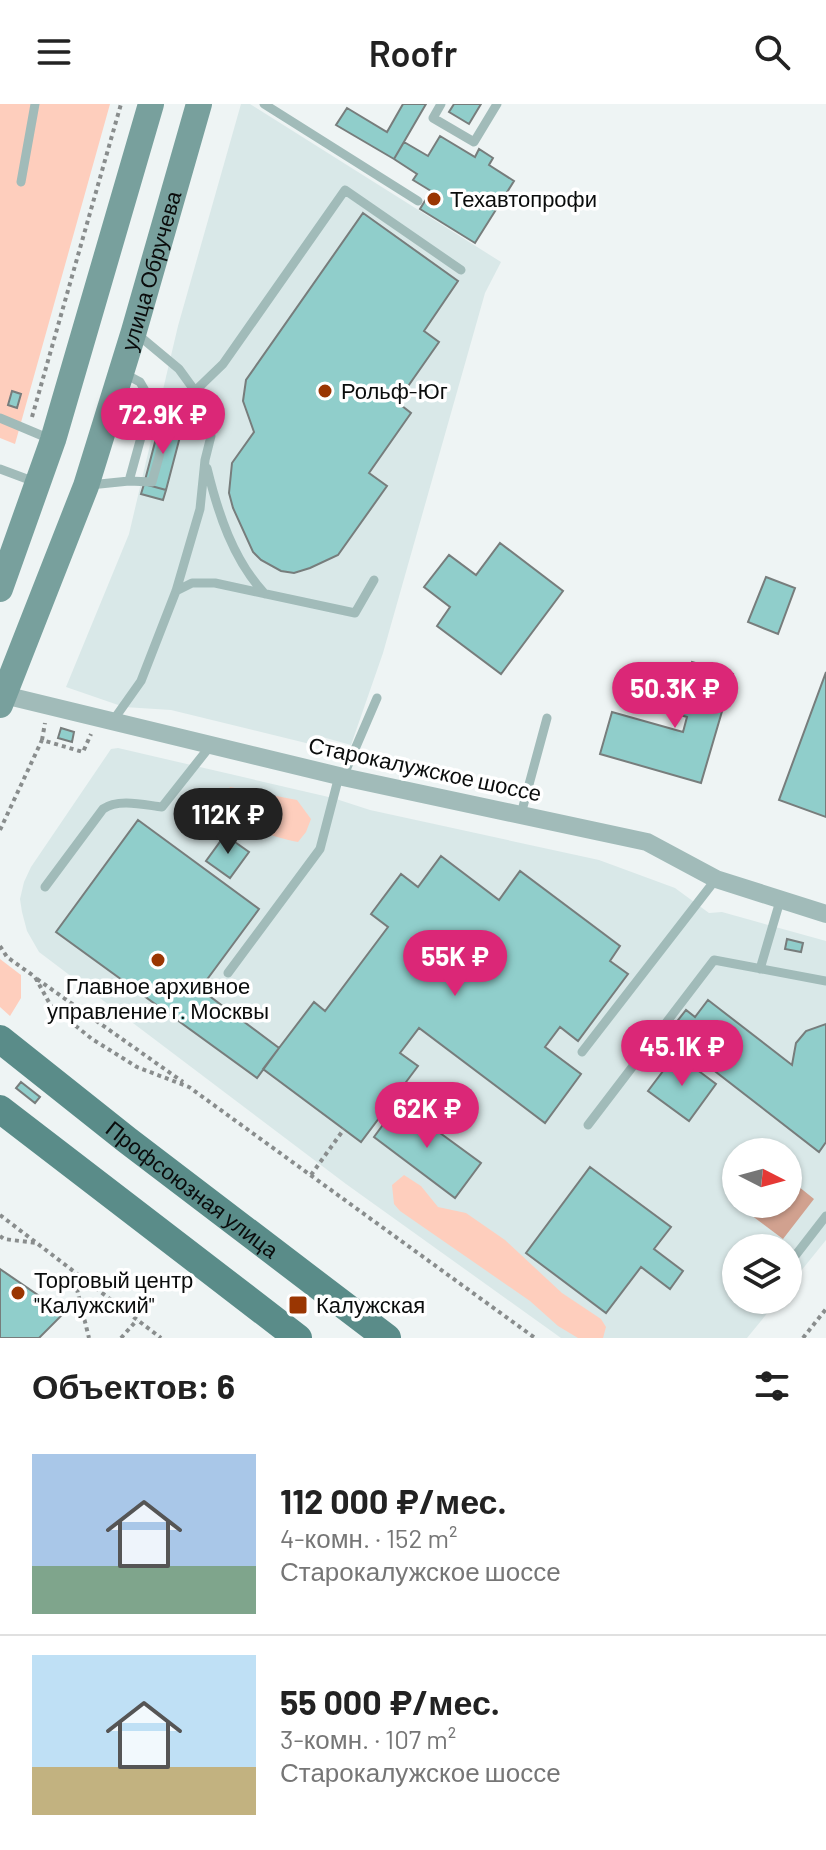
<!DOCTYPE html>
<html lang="ru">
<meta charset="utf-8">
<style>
body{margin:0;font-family:Barlow,sans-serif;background:#f6f6f6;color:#222;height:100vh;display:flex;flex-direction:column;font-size:30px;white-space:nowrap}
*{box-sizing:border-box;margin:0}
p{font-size:26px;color:#767676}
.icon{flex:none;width:44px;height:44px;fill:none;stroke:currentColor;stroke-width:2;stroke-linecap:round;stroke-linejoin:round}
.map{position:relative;height:1234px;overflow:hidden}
.drawer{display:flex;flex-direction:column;background:#fff;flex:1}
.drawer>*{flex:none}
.needle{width:52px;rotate:96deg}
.fabs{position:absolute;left:722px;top:1034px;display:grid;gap:16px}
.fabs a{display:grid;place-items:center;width:80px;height:80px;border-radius:50%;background:#fff;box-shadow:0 2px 6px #0004;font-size:40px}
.price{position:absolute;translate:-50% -68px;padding:0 18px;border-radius:28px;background:#db2777;color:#fff;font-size:26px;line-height:52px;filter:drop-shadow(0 2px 4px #0008)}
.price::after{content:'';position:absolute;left:50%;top:48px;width:24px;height:18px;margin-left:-12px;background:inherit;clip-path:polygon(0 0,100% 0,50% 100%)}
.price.active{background:#222;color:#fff}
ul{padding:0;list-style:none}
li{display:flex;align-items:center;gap:24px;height:200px;padding:0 32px}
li+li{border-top:2px solid #e0e0e0}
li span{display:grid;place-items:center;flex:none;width:224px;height:160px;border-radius:0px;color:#555}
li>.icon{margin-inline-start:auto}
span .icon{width:96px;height:96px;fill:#fffc;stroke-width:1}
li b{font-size:34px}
h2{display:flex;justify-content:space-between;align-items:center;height:96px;padding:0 32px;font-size:34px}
header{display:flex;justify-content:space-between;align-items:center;height:104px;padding:0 32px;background:#fff;font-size:36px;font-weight:600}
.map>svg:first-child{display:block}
.built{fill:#d9e8e8;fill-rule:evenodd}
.green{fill:#fecebd}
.water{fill:#d1a18f}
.building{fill:#90cecb;stroke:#777d7c;stroke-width:2}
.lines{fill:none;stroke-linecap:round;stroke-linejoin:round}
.path{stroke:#898d8d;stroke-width:4;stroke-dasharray:4 4;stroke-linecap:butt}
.lane{stroke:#a1bbb9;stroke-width:9}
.street{stroke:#a1bbb9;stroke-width:18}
.secondary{stroke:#78a09d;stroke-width:26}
.primary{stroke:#5a8c89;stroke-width:28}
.poi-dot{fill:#9a3602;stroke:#fff;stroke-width:3}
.labels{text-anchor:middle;stroke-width:7;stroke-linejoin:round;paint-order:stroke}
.poi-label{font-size:22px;fill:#0a0c0c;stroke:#fff;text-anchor:start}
.street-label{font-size:22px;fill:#0a0c0c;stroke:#fff}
</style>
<header><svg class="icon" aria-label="menu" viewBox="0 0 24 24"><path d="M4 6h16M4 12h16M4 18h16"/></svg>Roofr<svg class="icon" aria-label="search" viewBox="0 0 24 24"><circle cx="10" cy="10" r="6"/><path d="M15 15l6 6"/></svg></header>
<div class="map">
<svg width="826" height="1234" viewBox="0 0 826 1234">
<rect width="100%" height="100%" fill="#eef4f4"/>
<!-- built -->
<path class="built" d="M241,0H250L501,158L485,189L383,549L351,641L315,631L310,640L171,606L124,603L66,583L129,430L178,222Z
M118,644L333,694L370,706L599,756L675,784L709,809L722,808L826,837V1136L788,1183V1144H736V1196H778L747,1234H561L346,1080L39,848L27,827L22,808L20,795L24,778L31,763L111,645ZM736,1048H788V1100H736Z"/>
<!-- green -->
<path class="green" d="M0,0H110L15,340L0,334Z
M230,683L297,696L311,715L306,728L298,738C271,733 236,720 215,702Z
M0,855L21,871V894L10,912L0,903Z
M404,1071L421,1082L438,1103L466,1109L505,1136L562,1189L601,1215L606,1223L603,1234H578L558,1222L530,1197L400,1107L394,1100L392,1081Z"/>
<!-- water -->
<path class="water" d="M788,1074L814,1095L783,1135L747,1108L754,1100H788Z"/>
<!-- building -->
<path class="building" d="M403,0H426L394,55L336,21L347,4L387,28Z
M454,0H481L469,20L449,8Z
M440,32L475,53L479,45L493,54L489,61L514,77L475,139L420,105L431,87L413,76L417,70L394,55L404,38L428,52Z
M363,109L458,177L424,227L439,238L397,298L411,309L369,369L387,382L338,451L310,464L294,469L281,467L261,456L253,448L233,404L229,389L232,359L254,328L243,297L246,276Z
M12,287L21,290L17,304L8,301Z
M160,319L182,325L166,386L144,380Z
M144,380L166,386L163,396L141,390Z
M500,439L563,487L501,570L437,522L450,503L424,483L449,451L476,471Z
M766,473L795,484L778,530L748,518Z
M692,558L733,570L701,679L600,650L612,608L683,628L687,613L677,610Z
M826,568V713L779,696Z
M61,624L74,628L72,638L58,634Z
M138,716L259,805L200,885L279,944L257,974L56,828Z
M225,731L249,748L230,774L206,757Z
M441,752L499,796L520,767L620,842L610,857L628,870L578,937L560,923L545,943L581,970L545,1019L419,924L400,949L418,962L361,1038L263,965L314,898L325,907L388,823L371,810L401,770L418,783Z
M787,835L803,839L801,848L785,845Z
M708,896L792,961L796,939L806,927L826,920V1038L819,1048L667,930L686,906L695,913Z
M676,950L716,980L689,1017L648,987Z
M21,978L40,993L35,999L16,984Z
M399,999L481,1059L455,1094L374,1033Z
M590,1063L671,1123L654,1145L683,1167L670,1185L641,1163L606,1209L526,1149Z
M0,1165L64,1209L39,1234H0Z"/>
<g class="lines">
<!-- path -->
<path class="path" d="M32,313L121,0
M42,636L45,619
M0,726L42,636L83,648L91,630
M0,842L7,853L35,873L51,902L92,935L137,963L189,983L535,1234
M37,875L183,978
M311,1071L344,1025
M0,1111L161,1234
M0,1132L4,1135L36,1139
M73,1169L89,1234
M121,1234L137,1216
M803,1234L826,1205"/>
<!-- lane -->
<path class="lane" d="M264,0L418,97
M441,0L433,14L474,38L497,0
M21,78L35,0
M195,287L223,260L345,86L461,166
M0,314L50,335
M207,364C218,409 233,456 265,490
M0,365L35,378
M129,377L152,378L167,324L151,297
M90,381L129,377L151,297L140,278L125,270
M176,487L192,479H215L355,509L374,476
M112,618L141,577L176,487L200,405L205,356L211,332L209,315L195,287L179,265L137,230
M343,673L377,594
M521,710L547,614
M45,783L103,705C118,694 145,701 162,703L211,641
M760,865L780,797
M228,869L320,745L339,672
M582,948L716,775
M588,1021L714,856L826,877
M788,1161L826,1112"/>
<!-- street -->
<path class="street" d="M4,591L343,673L647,738L716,775L826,810"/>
<!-- secondary -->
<g class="secondary">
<path d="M0,485L53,336L151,0"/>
<path id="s1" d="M0,601L86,382L134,227L199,0"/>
</g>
<!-- primary -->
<g class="primary">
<path id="s2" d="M0,935L127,1036L387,1234"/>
<path d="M0,1005L298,1234"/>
</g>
</g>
<!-- markers -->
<g class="poi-dot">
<circle cx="434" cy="95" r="8"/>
<circle cx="325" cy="287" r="8"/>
<circle cx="158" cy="856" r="8"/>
<circle cx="18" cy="1189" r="8"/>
<rect x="288" y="1191" width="20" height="20" rx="4"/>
</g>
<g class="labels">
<!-- poi labels -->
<g class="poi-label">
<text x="450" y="103">Техавтопрофи</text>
<text x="341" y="295">Рольф-Юг</text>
<text x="158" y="890" text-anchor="middle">Главное архивное<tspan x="158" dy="25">управление г. Москвы</tspan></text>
<text x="34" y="1184">Торговый центр<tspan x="34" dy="25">"Калужский"</tspan></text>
<text x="316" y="1209">Калужская</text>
</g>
<!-- street labels -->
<g class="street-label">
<text dy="8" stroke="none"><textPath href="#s1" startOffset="460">улица Обручева</textPath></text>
<text transform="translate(425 665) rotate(12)" y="8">Старокалужское шоссе</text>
<text dy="8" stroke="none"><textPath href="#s2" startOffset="244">Профсоюзная улица</textPath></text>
</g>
</g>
</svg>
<div class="fabs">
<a><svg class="needle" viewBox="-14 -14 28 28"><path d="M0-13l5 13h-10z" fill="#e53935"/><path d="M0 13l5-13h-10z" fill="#767676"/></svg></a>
<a><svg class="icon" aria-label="layers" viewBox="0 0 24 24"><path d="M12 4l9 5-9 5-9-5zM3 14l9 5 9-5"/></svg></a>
</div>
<b class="price" style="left:163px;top:352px">72.9K ₽</b>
<b class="price" style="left:675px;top:626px">50.3K ₽</b>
<b class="price active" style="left:228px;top:752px">112K ₽</b>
<b class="price" style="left:455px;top:894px">55K ₽</b>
<b class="price" style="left:682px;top:984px">45.1K ₽</b>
<b class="price" style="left:427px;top:1046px">62K ₽</b>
</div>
<section class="drawer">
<h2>Объектов: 6<svg class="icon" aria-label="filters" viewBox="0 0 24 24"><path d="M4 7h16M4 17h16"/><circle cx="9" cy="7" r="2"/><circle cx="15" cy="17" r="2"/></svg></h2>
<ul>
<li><span style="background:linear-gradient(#a9c7e8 70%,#7fa58c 0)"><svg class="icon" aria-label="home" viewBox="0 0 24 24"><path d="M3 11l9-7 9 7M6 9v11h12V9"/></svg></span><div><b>112 000 ₽/мес.</b><p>4-комн. · 152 m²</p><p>Старокалужское шоссе</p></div></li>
<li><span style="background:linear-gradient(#bfe0f5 70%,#c2b280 0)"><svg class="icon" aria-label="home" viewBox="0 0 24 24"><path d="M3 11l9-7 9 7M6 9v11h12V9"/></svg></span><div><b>55 000 ₽/мес.</b><p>3-комн. · 107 m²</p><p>Старокалужское шоссе</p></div></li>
</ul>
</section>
